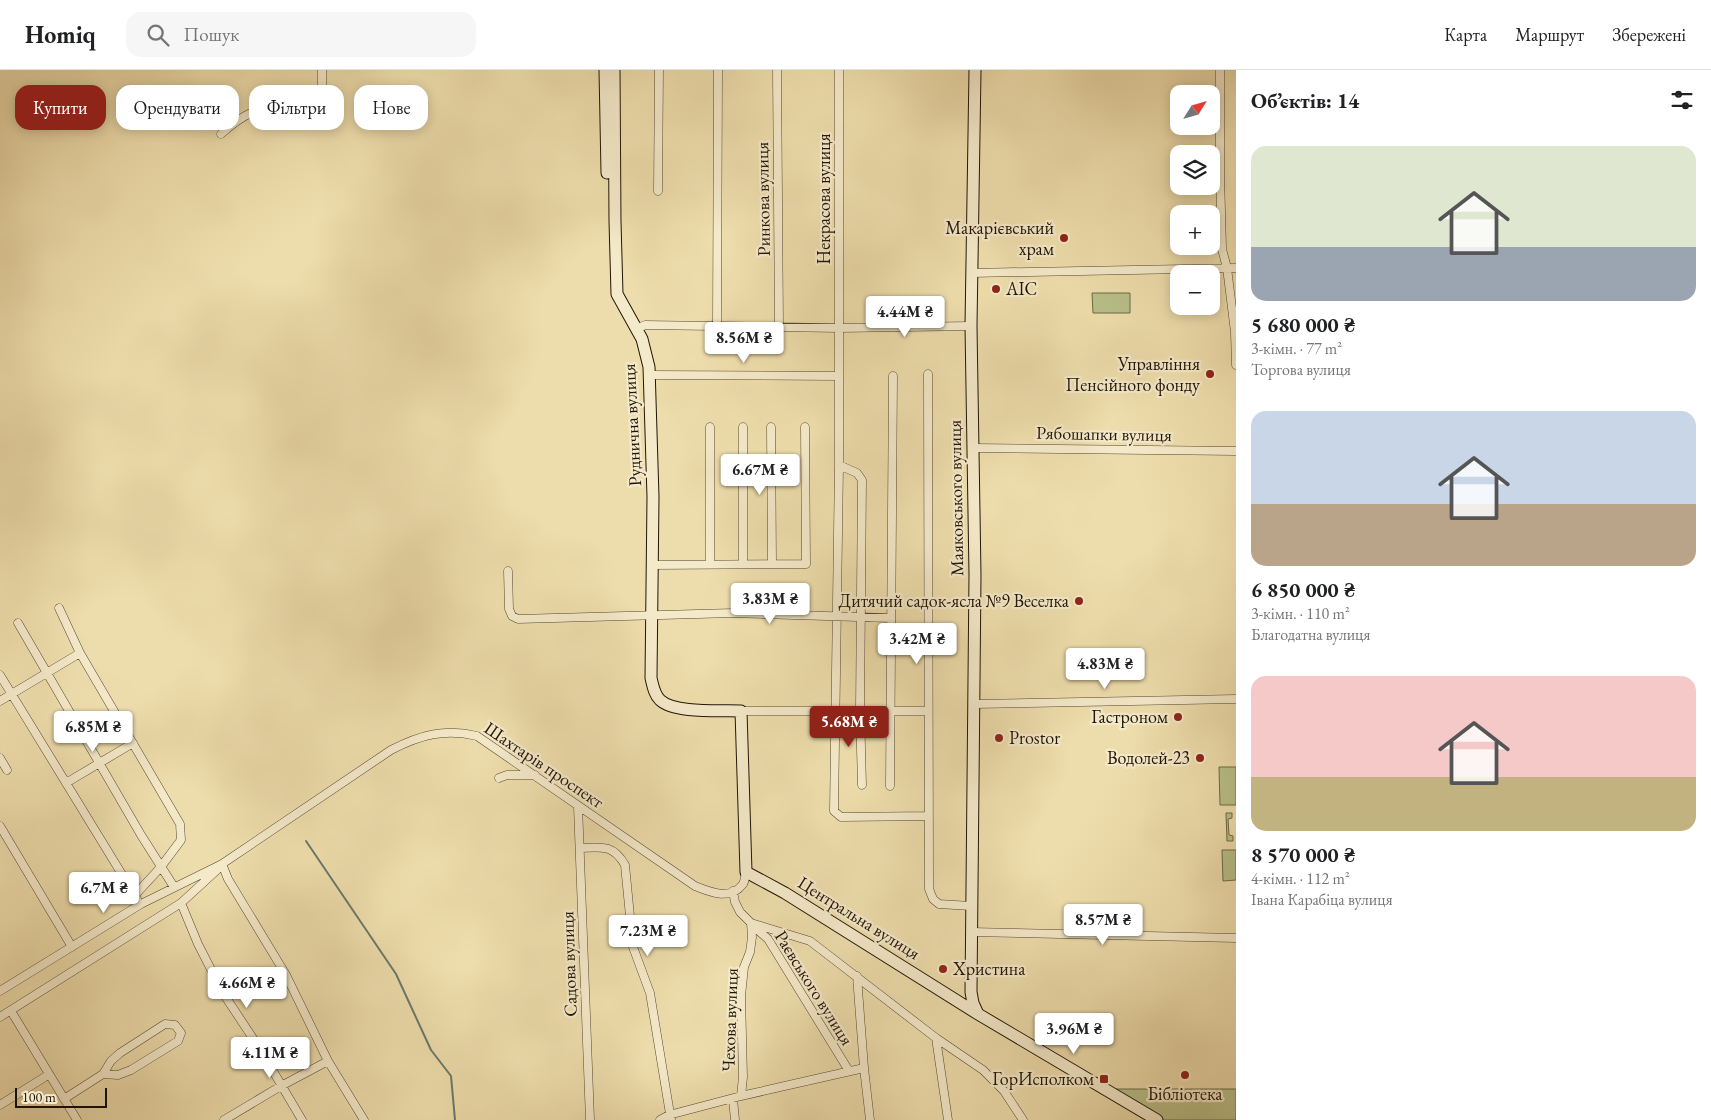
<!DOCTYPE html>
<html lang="uk">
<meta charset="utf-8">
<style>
body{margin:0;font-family:"EB Garamond",serif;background:#f6f6f6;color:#202124;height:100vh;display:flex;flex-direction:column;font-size:19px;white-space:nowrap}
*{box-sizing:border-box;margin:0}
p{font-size:16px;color:#757577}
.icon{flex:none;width:28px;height:28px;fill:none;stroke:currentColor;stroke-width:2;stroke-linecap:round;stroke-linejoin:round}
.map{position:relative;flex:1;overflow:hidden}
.panel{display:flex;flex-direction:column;background:#fff;width:475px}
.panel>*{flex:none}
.hud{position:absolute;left:15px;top:15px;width:475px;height:45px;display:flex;gap:10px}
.needle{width:32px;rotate:53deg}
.buttons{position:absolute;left:1170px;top:15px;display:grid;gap:10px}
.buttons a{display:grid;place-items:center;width:50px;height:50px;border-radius:10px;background:#fff;box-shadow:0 2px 12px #0003;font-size:25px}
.scale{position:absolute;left:15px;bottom:12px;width:92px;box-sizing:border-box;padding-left:5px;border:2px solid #201506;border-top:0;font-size:14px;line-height:18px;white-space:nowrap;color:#201506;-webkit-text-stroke:4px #f4e9c9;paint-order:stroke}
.price{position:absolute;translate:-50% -42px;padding:0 11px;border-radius:5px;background:#fff;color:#222;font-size:16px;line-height:32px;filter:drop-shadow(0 1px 2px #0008)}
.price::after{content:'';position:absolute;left:50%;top:30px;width:15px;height:11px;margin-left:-8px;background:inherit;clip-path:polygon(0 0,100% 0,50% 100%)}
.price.active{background:#8f2418;color:#fff}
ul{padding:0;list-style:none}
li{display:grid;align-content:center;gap:10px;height:265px;padding:0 15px}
li span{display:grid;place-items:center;height:155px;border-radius:15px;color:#555}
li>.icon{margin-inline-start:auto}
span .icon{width:90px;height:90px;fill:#fffc;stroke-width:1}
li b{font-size:21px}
h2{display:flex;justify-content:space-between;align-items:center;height:60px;padding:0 15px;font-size:21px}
.pill{padding:0 18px;border-radius:15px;background:#fff;box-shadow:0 2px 12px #0003;font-size:18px;line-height:45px}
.pill.active{background:#8f2418;color:#fff}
header{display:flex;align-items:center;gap:30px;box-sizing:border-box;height:70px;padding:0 25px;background:#fff;border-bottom:1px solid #e0e0e0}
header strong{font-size:24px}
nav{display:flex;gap:28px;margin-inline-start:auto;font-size:18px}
.search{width:350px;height:45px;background:#f6f6f6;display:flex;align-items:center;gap:12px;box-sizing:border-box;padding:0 18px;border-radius:15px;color:#757577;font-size:19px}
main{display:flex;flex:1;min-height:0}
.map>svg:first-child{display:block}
.green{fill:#b9c089;stroke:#6c6a48}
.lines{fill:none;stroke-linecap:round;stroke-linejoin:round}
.stream{stroke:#6a796d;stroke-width:2}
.minor-casing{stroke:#544730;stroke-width:9}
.secondary-casing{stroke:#201506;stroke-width:13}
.minor{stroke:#f4e9c9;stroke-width:8}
.secondary{stroke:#f4e9c9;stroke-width:11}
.poi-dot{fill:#8f2418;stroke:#f4e9c9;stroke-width:2}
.labels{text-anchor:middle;stroke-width:4.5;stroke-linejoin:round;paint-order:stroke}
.street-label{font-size:18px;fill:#201506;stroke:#f4e9c9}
.poi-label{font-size:18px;fill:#201506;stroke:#f4e9c9;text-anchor:end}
</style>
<header>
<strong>Homiq</strong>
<div class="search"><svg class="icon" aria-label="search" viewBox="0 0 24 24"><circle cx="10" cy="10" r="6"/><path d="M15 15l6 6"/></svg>Пошук</div>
<nav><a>Карта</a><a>Маршрут</a><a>Збережені</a></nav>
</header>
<main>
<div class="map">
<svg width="1236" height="1050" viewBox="0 0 1236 1050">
<rect width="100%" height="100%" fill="#eeddac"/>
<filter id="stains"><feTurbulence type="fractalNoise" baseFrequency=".004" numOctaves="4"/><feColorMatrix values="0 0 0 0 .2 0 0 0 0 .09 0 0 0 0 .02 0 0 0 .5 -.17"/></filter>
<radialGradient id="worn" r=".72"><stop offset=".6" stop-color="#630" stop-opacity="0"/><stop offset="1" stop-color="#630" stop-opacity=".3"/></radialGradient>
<!-- green -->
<path class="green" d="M1092,223H1130V243H1093Z
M1219,697H1236V735H1220Z
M1226,743H1232V748L1228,749L1229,765L1233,766V771H1227Z
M1222,780H1236V810L1223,811Z
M1113,1019H1236V1050H1157Z"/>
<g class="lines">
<!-- stream -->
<path class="stream" d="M306,771L396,904L431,980L451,1006L455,1050"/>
<defs>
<path id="minor" d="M777,0L779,257
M839,0V395L834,741L841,747L929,746
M1220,0V105L1222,179L1227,198L1235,262L1236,295
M221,64C242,45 258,36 287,36C298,37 307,40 317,35L322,17V0
M658,121L659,0
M971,203L1236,198
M717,256L718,0
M636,259L645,255L839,258L971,256
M928,304L929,819L933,829L939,834L971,836
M649,305L839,306
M710,357V494
M771,357L772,494
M973,378L1236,381
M839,395L857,403L862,410L860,641L862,715
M743,494V357
M651,495L806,494L805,357
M508,501L509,539L512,546L518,549L733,543L890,548
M59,538L80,583L180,754L181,770L160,798L135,825
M18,553L141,765L174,817
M0,605L137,829
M0,631L80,583
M974,634L1236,629
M741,641H928
M0,688L7,700
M499,708L507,705H535
M66,713L133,673
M890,716L893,306
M578,736L590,1050
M0,756L72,877
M580,778C601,777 613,774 625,795L633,877L650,923L671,1050
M222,794L228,809L286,905L328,991L364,1050
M733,821L735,832L740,842L751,853L752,867L750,882L744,897L741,926L743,1007L741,1026
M181,833L198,874L223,923L260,979L302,1050
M751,853L810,871L936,968L983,1000L1004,1021L1023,1050
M752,855L768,869L849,1001
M971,862L1236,868
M857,906L864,998L870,1050
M0,921L141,834L222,794L391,680C420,665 445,658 477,666L695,816C710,822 731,831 743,814C745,811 745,806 746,802
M11,941L77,1050
M0,947L181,833L217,800
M936,968L948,1050
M64,1029L103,1004L118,1005L131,1000L178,971L181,963L175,955L165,954L120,983L111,991L103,1004
M733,1029L735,1050
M0,1035L48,1005
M224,1050L281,1016L328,991
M660,1050L669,1045L741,1026L864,998"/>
<path id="secondary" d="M605,0L607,103
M614,0L615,151L617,224L642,269L649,297L653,427L651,608C653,616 654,624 660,630C675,644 721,640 741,641L746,802L785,823L978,944L1157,1050
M975,0L971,256L975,505L971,922L973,933L978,944"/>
</defs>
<!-- minor casing -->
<use href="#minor" class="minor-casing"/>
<!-- secondary casing -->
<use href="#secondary" class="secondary-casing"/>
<!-- minor -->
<use href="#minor" class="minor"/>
<!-- secondary -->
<use href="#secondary" class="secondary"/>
</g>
<!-- markers -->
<g class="poi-dot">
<circle cx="1064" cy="168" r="5"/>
<circle cx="996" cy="219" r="5"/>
<circle cx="1210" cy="304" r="5"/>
<circle cx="1079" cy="531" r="5"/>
<circle cx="1178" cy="647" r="5"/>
<circle cx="999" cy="668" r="5"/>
<circle cx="1200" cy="688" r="5"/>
<circle cx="943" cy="899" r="5"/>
<circle cx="1185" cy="1005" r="5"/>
<rect x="1099" y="1004" width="10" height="10" rx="2.5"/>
</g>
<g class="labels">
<!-- street labels -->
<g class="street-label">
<text transform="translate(763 129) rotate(-91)" y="6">Ринкова вулиця</text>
<text transform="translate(824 129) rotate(-90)" y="6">Некрасова вулиця</text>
<text transform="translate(632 355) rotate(-93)" y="6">Руднична вулиця</text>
<text transform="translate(1104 364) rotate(1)" y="6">Рябошапки вулиця</text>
<text transform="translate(956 428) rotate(-91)" y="6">Маяковського вулиця</text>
<text transform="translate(544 695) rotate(34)" y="6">Шахтарів проспект</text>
<text transform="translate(859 848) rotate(32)" y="6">Центральна вулиця</text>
<text transform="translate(569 894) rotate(-92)" y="6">Садова вулиця</text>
<text transform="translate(814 918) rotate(58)" y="6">Раєвського вулиця</text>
<text transform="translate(730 950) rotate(-88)" y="6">Чехова вулиця</text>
</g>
<!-- poi labels -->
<g class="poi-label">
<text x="1054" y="164">Макарієвський<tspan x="1054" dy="21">храм</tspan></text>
<text x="1006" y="225" text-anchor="start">АІС</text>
<text x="1200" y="300">Управління<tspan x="1200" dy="21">Пенсійного фонду</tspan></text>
<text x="1069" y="537">Дитячий садок-ясла №9 Веселка</text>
<text x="1168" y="653">Гастроном</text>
<text x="1009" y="674" text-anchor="start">Prostor</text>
<text x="1190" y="694">Водолей-23</text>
<text x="953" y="905" text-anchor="start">Христина</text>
<text x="1094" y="1015">ГорИсполком</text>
<text x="1185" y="1030" text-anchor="middle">Бібліотека</text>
</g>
</g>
<rect width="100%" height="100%" filter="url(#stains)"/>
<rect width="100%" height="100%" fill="url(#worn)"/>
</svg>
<div class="buttons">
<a><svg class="needle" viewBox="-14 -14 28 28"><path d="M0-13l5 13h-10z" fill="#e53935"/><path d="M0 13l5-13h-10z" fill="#757577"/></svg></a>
<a><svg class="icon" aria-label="layers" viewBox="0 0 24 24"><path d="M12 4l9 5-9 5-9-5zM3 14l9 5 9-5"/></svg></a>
<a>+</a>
<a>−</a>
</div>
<div class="scale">100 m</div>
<b class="price" style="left:905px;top:268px">4.44M ₴</b>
<b class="price" style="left:744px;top:294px">8.56M ₴</b>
<b class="price" style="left:760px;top:426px">6.67M ₴</b>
<b class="price" style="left:770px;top:555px">3.83M ₴</b>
<b class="price" style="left:917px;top:595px">3.42M ₴</b>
<b class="price" style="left:1105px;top:620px">4.83M ₴</b>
<b class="price active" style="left:849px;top:678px">5.68M ₴</b>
<b class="price" style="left:93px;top:683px">6.85M ₴</b>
<b class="price" style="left:104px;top:844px">6.7M ₴</b>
<b class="price" style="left:1103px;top:876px">8.57M ₴</b>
<b class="price" style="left:648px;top:887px">7.23M ₴</b>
<b class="price" style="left:247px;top:939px">4.66M ₴</b>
<b class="price" style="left:1074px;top:985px">3.96M ₴</b>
<b class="price" style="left:270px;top:1009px">4.11M ₴</b>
<div class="hud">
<a class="pill active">Купити</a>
<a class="pill">Орендувати</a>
<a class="pill">Фільтри</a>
<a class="pill">Нове</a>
</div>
</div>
<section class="panel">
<h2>Об’єктів: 14<svg class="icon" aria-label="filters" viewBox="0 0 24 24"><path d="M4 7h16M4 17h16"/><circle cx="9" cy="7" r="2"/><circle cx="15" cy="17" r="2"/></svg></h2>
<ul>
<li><span style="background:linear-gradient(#dfe7d0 65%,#9aa5b1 0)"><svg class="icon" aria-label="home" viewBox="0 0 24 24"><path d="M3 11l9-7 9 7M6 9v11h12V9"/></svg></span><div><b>5 680 000 ₴</b><p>3-кімн. · 77 m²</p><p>Торгова вулиця</p></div></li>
<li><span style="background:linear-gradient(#c9d6e8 60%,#b9a48a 0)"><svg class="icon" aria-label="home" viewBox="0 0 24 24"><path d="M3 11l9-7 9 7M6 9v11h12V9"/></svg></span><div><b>6 850 000 ₴</b><p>3-кімн. · 110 m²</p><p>Благодатна вулиця</p></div></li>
<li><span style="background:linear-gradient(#f6c9c9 65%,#c2b280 0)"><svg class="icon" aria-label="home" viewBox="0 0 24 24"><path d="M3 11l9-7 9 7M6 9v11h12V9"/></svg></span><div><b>8 570 000 ₴</b><p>4-кімн. · 112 m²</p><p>Івана Карабіца вулиця</p></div></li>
</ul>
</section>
</main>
